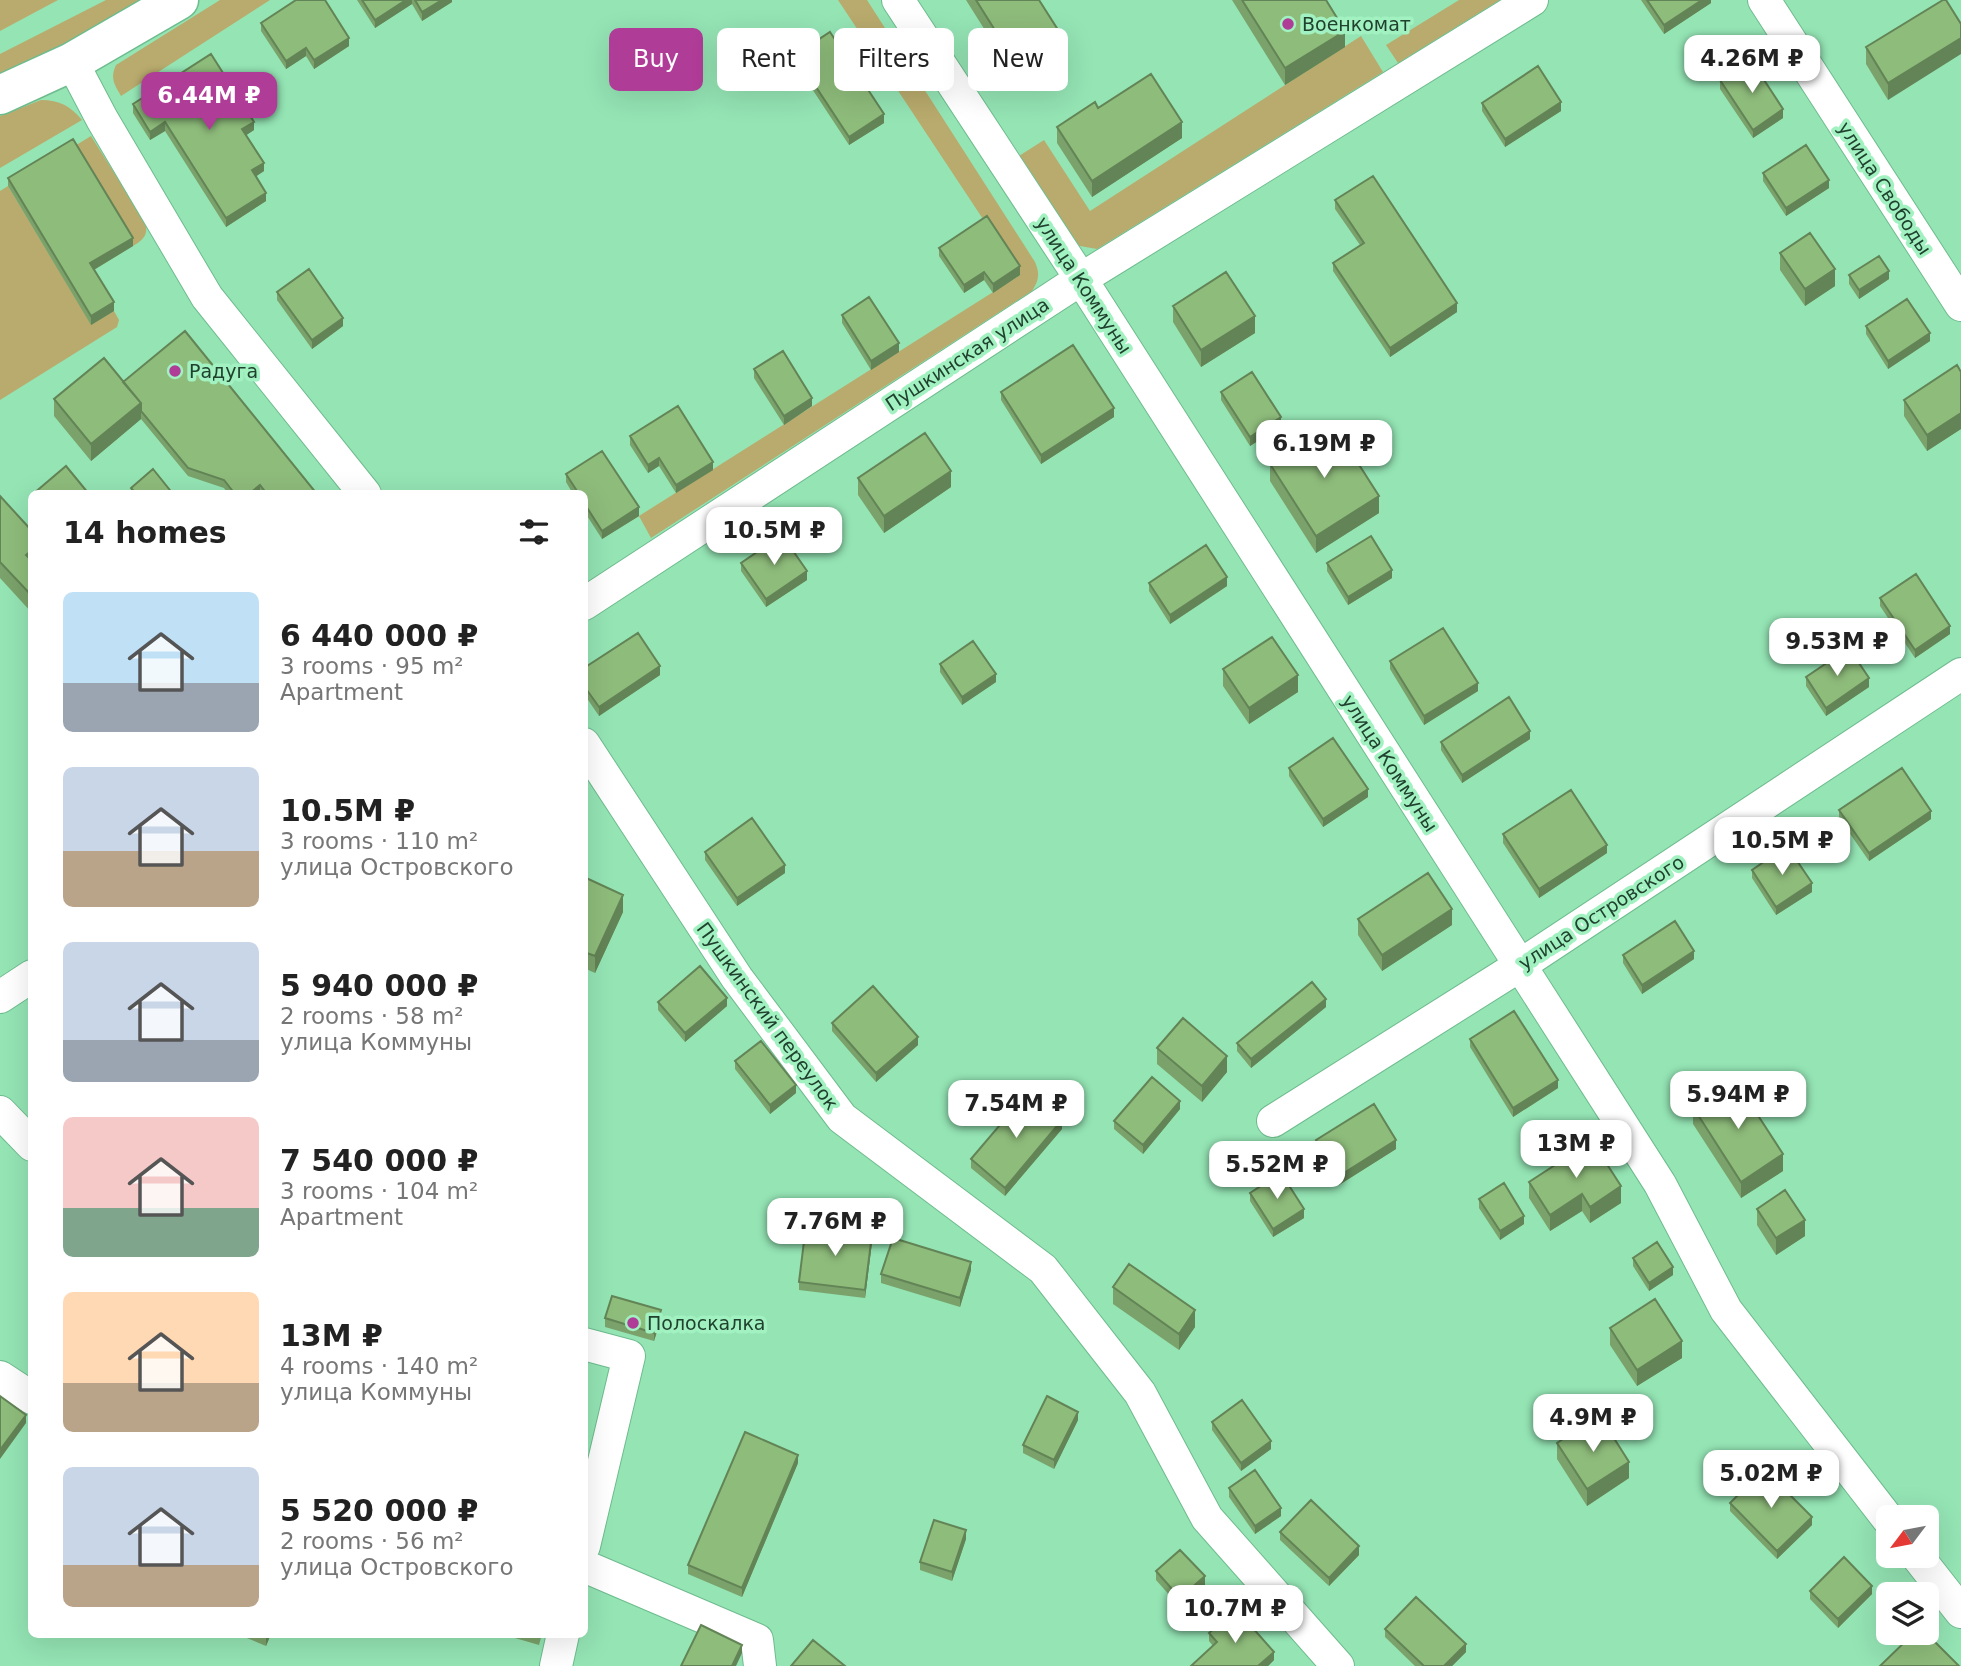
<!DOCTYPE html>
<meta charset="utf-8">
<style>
body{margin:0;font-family:"DejaVu Sans",sans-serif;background:#f6f6f6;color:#222;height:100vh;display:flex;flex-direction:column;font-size:26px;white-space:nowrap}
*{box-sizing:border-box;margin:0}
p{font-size:23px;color:#767676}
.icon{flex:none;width:38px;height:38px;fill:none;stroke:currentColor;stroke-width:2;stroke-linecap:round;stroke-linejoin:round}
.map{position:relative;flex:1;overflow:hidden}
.details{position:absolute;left:28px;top:490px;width:560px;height:1148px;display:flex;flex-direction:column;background:#fff;border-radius:10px;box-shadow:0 7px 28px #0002}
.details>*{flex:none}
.guide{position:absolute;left:609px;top:28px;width:665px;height:63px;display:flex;gap:14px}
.needle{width:46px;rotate:238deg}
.fabs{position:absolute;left:1876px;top:1505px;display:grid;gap:14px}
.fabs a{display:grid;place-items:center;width:63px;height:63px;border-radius:10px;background:#fff;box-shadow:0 7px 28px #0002;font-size:35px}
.price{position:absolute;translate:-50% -60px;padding:0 16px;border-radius:14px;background:#fff;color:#222;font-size:23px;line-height:46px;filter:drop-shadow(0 2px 4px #0008)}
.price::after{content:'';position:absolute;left:50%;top:42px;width:21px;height:16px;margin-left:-10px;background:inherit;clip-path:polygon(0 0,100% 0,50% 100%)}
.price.on{background:#af3c97;color:#fff}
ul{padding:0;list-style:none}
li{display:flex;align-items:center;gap:21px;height:175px;padding:0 35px}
li span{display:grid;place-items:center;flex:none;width:196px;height:140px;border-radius:10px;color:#555}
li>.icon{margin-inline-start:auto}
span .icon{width:84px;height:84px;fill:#fffc;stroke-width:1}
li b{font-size:30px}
h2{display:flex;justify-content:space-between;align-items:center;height:84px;padding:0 35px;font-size:30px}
.chip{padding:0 24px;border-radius:10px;background:#fff;box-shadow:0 7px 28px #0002;font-size:24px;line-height:63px}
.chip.on{background:#af3c97;color:#fff}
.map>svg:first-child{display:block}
.green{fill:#b9ab6d}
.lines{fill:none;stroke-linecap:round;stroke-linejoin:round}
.minor-casing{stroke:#6ebc8e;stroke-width:34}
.tertiary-casing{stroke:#6ebc8e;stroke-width:41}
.minor{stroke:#fff;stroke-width:32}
.tertiary{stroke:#fff;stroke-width:38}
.wall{fill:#7aa26a}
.shaded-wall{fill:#638456}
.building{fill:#8ebc7b;stroke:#638456;stroke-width:2}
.poi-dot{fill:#af3c97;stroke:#a1f1c1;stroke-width:2.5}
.labels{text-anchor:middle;stroke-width:7;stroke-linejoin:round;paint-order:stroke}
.poi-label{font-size:19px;fill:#20412e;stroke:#a1f1c1;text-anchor:start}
.street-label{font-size:19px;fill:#20412e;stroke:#a1f1c1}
</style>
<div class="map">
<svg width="1961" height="1666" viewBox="0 0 1961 1666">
<rect width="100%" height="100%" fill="#94e4b4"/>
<!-- green -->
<path class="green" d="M0,0H58L0,31Z
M106,0H142L61,46L0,75V54Z
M220,0H270L121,96C114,84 110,78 116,65Z
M838,0H867L1035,262C1040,274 1039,280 1032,291L651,538L639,516L1020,275Z
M1459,0H1500L1398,63L1386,45Z
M1361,36L1383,72L1097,249L1080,246L1072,240L1019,156L1044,140L1090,211Z
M41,100C60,100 70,106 82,120L0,168V116Z
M91,136L145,222C149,235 143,240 133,246L73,147Z
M8,186L91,324L114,311L119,320L117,327L0,400V191Z"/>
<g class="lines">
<defs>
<path id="minor" d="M898,0L1081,279L1660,1184L1726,1310L1888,1519
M1764,0L1961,305
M72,62L102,119L207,297L365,494
M584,604L1081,279L1532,0
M584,744L737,978L842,1118L1043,1269L1140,1393L1207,1518L1338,1666
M0,997L32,976
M0,1112L32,1145
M1273,1121L1519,966L1961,674
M584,1344L629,1356L584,1546
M0,1377L32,1398
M1917,1556L1961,1612
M584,1566L757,1640L760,1666
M556,1666L563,1634"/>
<path id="tertiary" d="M0,95L72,62L179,0"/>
</defs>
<!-- minor casing -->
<use href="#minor" class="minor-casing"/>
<!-- tertiary casing -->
<use href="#tertiary" class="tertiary-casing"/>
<!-- minor -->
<use href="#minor" class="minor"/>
<!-- tertiary -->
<use href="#tertiary" class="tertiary"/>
</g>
<!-- wall -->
<path class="wall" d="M357,0H452V2L422,21L412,4L375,28Z
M966,0H1039L1060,50L1015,78Z
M1232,0H1326L1345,47L1285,85Z
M1641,0H1711V3L1664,34Z
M1943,0L1888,100L1866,64V47Z
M261,23L349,46L314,69L306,56L286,69L261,31Z
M795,55L884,123L849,145L795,63Z
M1720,80L1783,118L1753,138L1720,89Z
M1482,103L1561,111L1505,147L1482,111Z
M133,104L254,130L246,135L264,171L256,176L266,201L226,227L165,131L150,140L133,113Z
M1098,108L1182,138L1092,197L1057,143V127Z
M1763,173L1829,188L1786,216L1763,181Z
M8,178L133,246L94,270L114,311L91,325L8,186Z
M1335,200L1457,312L1390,357L1333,271V263L1360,245L1335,209Z
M939,248L1020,275L993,293L984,280L964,293L939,256Z
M1780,253L1835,286L1805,306L1780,270Z
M1849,275L1889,279L1859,299L1849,284Z
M277,292L343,326L312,349L277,300Z
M1173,306L1255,333L1201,367L1173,322Z
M842,315L899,352L871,370L842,323Z
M1866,326L1930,341L1888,369L1866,334Z
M754,369L812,406L784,425L754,378Z
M1961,372V429L1927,451L1904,416V400Z
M123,382L317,494H228L224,488L188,476L141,419L91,461L54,416V399Z
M1001,392L1114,417L1041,464L1001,400Z
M1221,392L1281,426L1250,446L1221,400Z
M630,436L713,470L676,493L659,466L648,473L630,445Z
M1270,464L1379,513L1316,553L1270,481Z
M566,474L639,516L602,539L584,511V494H573L566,482Z
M858,478L951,487L884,533L858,495Z
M0,496L32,531V613L0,578Z
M741,563L807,580L766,607L741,571Z
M1327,563L1392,578L1348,605L1327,571Z
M1149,583L1227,586L1170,624L1149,591Z
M1880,598L1950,634L1915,658L1880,606Z
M1390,661L1478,691L1424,725L1390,669Z
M940,664L996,682L962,705L940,672Z
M584,668L660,675L599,716L584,694Z
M1223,669L1298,692L1249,724L1223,686Z
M1806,677L1869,687L1826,716L1806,686Z
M1530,739L1462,783L1441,750V742Z
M1289,768L1368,797L1323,827L1289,776Z
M1839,810L1931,819L1869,861L1839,818Z
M1503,834L1607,853L1539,898L1503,843Z
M705,852L785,873L737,906L705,860Z
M1752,870L1812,892L1776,915L1752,878Z
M584,877L623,912L595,973L584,968Z
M1358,919L1452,925L1382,971L1358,935Z
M1623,955L1694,959L1642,994L1623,963Z
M658,1002L727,1006L685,1042L658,1010Z
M1326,1007L1251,1068L1237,1051V1043Z
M832,1023L918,1045L876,1082L832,1031Z
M1470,1039L1558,1088L1513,1117L1470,1047Z
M1157,1048L1227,1072L1202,1102L1157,1064Z
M735,1061L796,1093L770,1114L735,1069Z
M1693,1107L1783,1171L1741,1198L1693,1124Z
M1180,1109L1143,1154L1114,1129V1121Z
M1062,1129L1005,1196L971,1168V1159Z
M1316,1140L1396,1149L1339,1185L1316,1148Z
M1529,1182L1621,1203L1590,1223L1582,1211L1550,1231L1529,1198Z
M1250,1193L1304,1218L1273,1237L1250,1201Z
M1479,1199L1524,1224L1500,1240L1479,1208Z
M1757,1209L1805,1236L1776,1255L1757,1225Z
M872,1242L865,1298L799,1290V1282Z
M1633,1258L1673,1275L1649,1291L1633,1266Z
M971,1270L960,1307L881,1283V1274Z
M1113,1287L1195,1327L1179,1350L1113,1304Z
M605,1318L661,1319L654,1341L605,1327Z
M1610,1328L1682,1358L1637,1386L1610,1345Z
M1078,1420L1054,1469L1023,1453V1445Z
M1212,1422L1271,1449L1241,1471L1212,1430Z
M1590,1434L1629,1478L1587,1506L1557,1459V1443Z
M798,1463L742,1597L688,1574V1565Z
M1229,1488L1281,1516L1255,1534L1229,1497Z
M1730,1503L1812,1525L1777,1559L1730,1511Z
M1280,1532L1359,1555L1329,1586L1280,1540Z
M966,1539L952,1581L920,1570V1562Z
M1156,1571L1205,1585L1180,1607L1156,1580Z
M1810,1591L1872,1594L1838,1628L1810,1599Z
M1385,1629L1466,1652L1452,1666H1415L1385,1637Z
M1209,1633L1274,1660L1268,1666H1191L1213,1646L1209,1641Z
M237,1634H271L266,1646Z
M501,1634H542L539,1645Z"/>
<!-- shaded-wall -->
<path class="shaded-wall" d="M406,0H412V4L375,28V20Z
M442,0H452V2L422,21V12Z
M1702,0H1711V3L1664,34V25Z
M1345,31V47L1285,85V68Z
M1060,33V50L1015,78V62Z
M349,38V46L314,69V60Z
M1961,38V54L1888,100V83Z
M306,48V56L286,69V61Z
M1561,102V111L1505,147V139Z
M1783,109V118L1753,138V130Z
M884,114V123L849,145V137Z
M165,122V131L150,140V132Z
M254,122V130L242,138V129Z
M1182,122V138L1092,197V181Z
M264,163V171L252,179V170Z
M1829,180V188L1786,216V208Z
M266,193V201L226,227V218Z
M133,238V246L90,272V263Z
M1020,266V275L993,293V284Z
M1835,269V286L1805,306V289Z
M1889,271V279L1859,299V290Z
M984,272V280L964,293V285Z
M114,302V311L91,325V316Z
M1457,303V312L1390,357V348Z
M1255,316V333L1201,367V350Z
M343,318V326L312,349V340Z
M1930,333V341L1888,369V361Z
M899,343V352L871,370V361Z
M812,398V406L784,425V416Z
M141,403V419L91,461V444Z
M1114,408V417L1041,464V455Z
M1961,413V429L1927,451V435Z
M1281,417V426L1250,446V437Z
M659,458V466L648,473V465Z
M713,462V470L676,493V485Z
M951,471V487L884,533V516Z
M260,485V494H249Z
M1379,496V513L1316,553V536Z
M639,507V516L602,539V531Z
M32,550V566L26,555Z
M1392,570V578L1348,605V597Z
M807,571V580L766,607V599Z
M1227,577V586L1170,624V615Z
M1950,626V634L1915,658V650Z
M660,666V675L599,716V707Z
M996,674V682L962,705V697Z
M1298,675V692L1249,724V708Z
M1869,678V687L1826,716V708Z
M1478,683V691L1424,725V716Z
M1530,731V739L1462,783V775Z
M1368,789V797L1323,827V819Z
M1931,811V819L1869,861V853Z
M1607,845V853L1539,898V889Z
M785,865V873L737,906V898Z
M1812,883V892L1776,915V907Z
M623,895V912L595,973V956Z
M1452,909V925L1382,971V955Z
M1694,951V959L1642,994V985Z
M727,998V1006L685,1042V1033Z
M1326,999V1007L1251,1068V1059Z
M918,1037V1045L876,1082V1073Z
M1227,1056V1072L1202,1102V1086Z
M1558,1080V1088L1513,1117V1108Z
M796,1085V1093L770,1114V1105Z
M1180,1101V1109L1143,1154V1145Z
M1062,1120V1129L1005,1196V1188Z
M1396,1140V1149L1339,1185V1176Z
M1783,1154V1171L1741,1198V1182Z
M1621,1186V1203L1590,1223V1207Z
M1582,1194V1211L1550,1231V1215Z
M1304,1209V1218L1273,1237V1229Z
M1524,1216V1224L1500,1240V1231Z
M1805,1220V1236L1776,1255V1238Z
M872,1234V1242L865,1298V1290Z
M971,1262V1270L960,1307V1298Z
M1673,1267V1275L1649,1291V1283Z
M661,1310V1319L654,1341V1333Z
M1195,1310V1327L1179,1350V1334Z
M1682,1341V1358L1637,1386V1370Z
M1078,1412V1420L1054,1469V1460Z
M26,1415V1423L0,1459V1450Z
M1271,1441V1449L1241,1471V1463Z
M798,1455V1463L742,1597V1588Z
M1629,1462V1478L1587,1506V1489Z
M1281,1508V1516L1255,1534V1526Z
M1812,1517V1525L1777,1559V1551Z
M966,1530V1539L952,1581V1572Z
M1359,1546V1555L1329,1586V1578Z
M1205,1576V1585L1180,1607V1598Z
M1872,1586V1594L1838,1628V1619Z
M268,1634H271L266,1646V1638Z
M1466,1644V1652L1452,1666H1444Z
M742,1645V1653L736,1666H732Z
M1274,1652V1660L1268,1666H1258Z"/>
<!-- building -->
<path class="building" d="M296,0H325L349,38L314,60L306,48L286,61L261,23Z
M362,0H406L375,20Z
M415,0H442L422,12Z
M976,0H1039L1060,33L1015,62Z
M1242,0H1326L1345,31L1285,68Z
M1647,0H1702L1664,25Z
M1943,0H1946L1961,24V38L1888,83L1866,47Z
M830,32L884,114L849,137L795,55Z
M211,54L254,122L242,129L264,163L252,170L266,193L226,218L165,122L150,132L133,104Z
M1751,60L1783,109L1753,130L1720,80Z
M1538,66L1561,102L1505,139L1482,103Z
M1151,74L1182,122L1092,181L1057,127L1095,102L1098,108Z
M73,139L133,238L90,263L114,302L91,316L8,178Z
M1806,145L1829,180L1786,208L1763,173Z
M1373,176L1457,303L1390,348L1333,263L1364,243L1335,200Z
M987,216L1020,266L993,284L984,272L964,285L939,248Z
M1810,233L1835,269L1805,289L1780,253Z
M1879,256L1889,271L1859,290L1849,275Z
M309,269L343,318L312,340L277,292Z
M1226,272L1255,316L1201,350L1173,306Z
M869,297L899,343L871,361L842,315Z
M1907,299L1930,333L1888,361L1866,326Z
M185,331L317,494H267L260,485L249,494H235L224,480L188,468L141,411V403L123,382Z
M1073,345L1114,408L1041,455L1001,392Z
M783,351L812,398L784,416L754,369Z
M104,358L141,403L91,444L54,399Z
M1957,365L1961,372V413L1927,435L1904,400Z
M1252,372L1281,417L1250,437L1221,392Z
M678,406L713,462L676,485L659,458L648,465L630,436Z
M1333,424L1379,496L1316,536L1270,464Z
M925,433L951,471L884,516L858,478Z
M602,451L639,507L602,531L584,503V494H579L566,474Z
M66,466L89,494H33Z
M153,469L173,494H136L131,488Z
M0,496L32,531V550L26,555L32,561V596L0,562Z
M782,535L807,571L766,599L741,563Z
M1371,536L1392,570L1348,597L1327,563Z
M1206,545L1227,577L1170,615L1149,583Z
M1916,574L1950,626L1915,650L1880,598Z
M1443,628L1478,683L1424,716L1390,661Z
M638,633L660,666L599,707L584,686V668Z
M1272,637L1298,675L1249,708L1223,669Z
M973,641L996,674L962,697L940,664Z
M1849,648L1869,678L1826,708L1806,677Z
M1509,697L1530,731L1462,775L1441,742Z
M1333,738L1368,789L1323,819L1289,768Z
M1902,768L1931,811L1869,853L1839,810Z
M1571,790L1607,845L1539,889L1503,834Z
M752,818L785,865L737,898L705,852Z
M1787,846L1812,883L1776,907L1752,870Z
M1428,873L1452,909L1382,955L1358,919Z
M584,877L623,895L595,956L584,952Z
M1675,921L1694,951L1642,985L1623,955Z
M700,966L727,998L685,1033L658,1002Z
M1312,982L1326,999L1251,1059L1237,1043Z
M873,986L918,1037L876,1073L832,1023Z
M1514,1011L1558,1080L1513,1108L1470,1039Z
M1183,1018L1227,1056L1202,1086L1157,1048Z
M761,1041L796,1085L770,1105L735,1061Z
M1152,1077L1180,1101L1143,1145L1114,1121Z
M1735,1080L1783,1154L1741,1182L1693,1107Z
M1028,1092L1062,1120L1005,1188L971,1159Z
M1374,1104L1396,1140L1339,1176L1316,1140Z
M1592,1141L1621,1186L1590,1207L1582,1194L1550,1215L1529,1182Z
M1281,1173L1304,1209L1273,1229L1250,1193Z
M1504,1183L1524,1216L1500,1231L1479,1199Z
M1785,1190L1805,1220L1776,1238L1757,1209Z
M806,1225L872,1234L865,1290L799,1282Z
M893,1238L971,1262L960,1298L881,1274Z
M1657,1242L1673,1267L1649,1283L1633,1258Z
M1129,1264L1195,1310L1179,1334L1113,1287Z
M612,1296L661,1310L654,1333L605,1318Z
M1655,1299L1682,1341L1637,1370L1610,1328Z
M0,1396L26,1415L0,1450Z
M1047,1396L1078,1412L1054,1460L1023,1445Z
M1242,1400L1271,1441L1241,1463L1212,1422Z
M1605,1424L1629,1462L1587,1489L1557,1443L1584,1425L1590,1434Z
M745,1432L798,1455L742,1588L688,1565Z
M1764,1469L1812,1517L1777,1551L1730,1503Z
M1255,1470L1281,1508L1255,1526L1229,1488Z
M1311,1500L1359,1546L1329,1578L1280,1532Z
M934,1520L966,1530L952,1572L920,1562Z
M1180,1550L1205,1576L1180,1598L1156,1571Z
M1844,1557L1872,1586L1838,1619L1810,1591Z
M1416,1597L1466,1644L1444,1666H1424L1385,1629Z
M1236,1609L1274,1652L1258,1666H1191L1217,1642L1209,1633Z
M701,1625L742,1645L732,1666H681Z
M1914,1633H1926L1959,1666H1880Z
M813,1640L845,1666H791Z"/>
<!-- markers -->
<g class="poi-dot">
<circle cx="1288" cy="24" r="7"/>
<circle cx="175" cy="371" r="7"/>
<circle cx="633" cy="1323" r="7"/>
</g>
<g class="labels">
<!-- poi labels -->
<g class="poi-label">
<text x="1302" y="31">Военкомат</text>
<text x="189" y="378">Радуга</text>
<text x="647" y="1330">Полоскалка</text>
</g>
<!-- street labels -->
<g class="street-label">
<text transform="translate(1885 188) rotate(57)" y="7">улица Свободы</text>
<text transform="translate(1084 285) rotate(57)" y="7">улица Коммуны</text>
<text transform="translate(967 354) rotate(-33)" y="7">Пушкинская улица</text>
<text transform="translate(1390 763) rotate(57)" y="7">улица Коммуны</text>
<text transform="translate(1601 912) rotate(-33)" y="7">улица Островского</text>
<text transform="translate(768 1016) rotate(54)" y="7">Пушкинский переулок</text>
</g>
</g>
</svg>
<div class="fabs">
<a><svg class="needle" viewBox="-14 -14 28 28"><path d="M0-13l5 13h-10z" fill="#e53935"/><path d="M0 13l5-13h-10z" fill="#767676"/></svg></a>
<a><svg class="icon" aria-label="layers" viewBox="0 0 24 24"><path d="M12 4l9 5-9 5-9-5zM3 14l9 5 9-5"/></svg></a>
</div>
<b class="price" style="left:1752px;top:95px">4.26M ₽</b>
<b class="price on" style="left:209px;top:132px">6.44M ₽</b>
<b class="price" style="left:1324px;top:480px">6.19M ₽</b>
<b class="price" style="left:774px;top:567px">10.5M ₽</b>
<b class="price" style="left:1837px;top:678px">9.53M ₽</b>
<b class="price" style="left:1782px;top:877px">10.5M ₽</b>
<b class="price" style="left:1738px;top:1131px">5.94M ₽</b>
<b class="price" style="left:1016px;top:1140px">7.54M ₽</b>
<b class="price" style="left:1576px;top:1180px">13M ₽</b>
<b class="price" style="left:1277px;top:1201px">5.52M ₽</b>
<b class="price" style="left:835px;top:1258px">7.76M ₽</b>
<b class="price" style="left:1593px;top:1454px">4.9M ₽</b>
<b class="price" style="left:1771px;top:1510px">5.02M ₽</b>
<b class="price" style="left:1235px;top:1645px">10.7M ₽</b>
<div class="guide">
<a class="chip on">Buy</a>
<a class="chip">Rent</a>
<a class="chip">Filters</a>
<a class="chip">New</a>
</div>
<section class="details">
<h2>14 homes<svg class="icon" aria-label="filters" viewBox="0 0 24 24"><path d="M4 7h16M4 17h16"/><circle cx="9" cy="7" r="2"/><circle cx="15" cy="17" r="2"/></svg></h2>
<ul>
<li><span style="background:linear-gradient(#bfe0f5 65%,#9aa5b1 0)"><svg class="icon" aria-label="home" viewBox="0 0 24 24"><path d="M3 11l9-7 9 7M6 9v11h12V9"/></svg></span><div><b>6 440 000 ₽</b><p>3 rooms · 95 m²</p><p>Apartment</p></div></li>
<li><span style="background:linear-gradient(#c9d6e8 60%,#b9a48a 0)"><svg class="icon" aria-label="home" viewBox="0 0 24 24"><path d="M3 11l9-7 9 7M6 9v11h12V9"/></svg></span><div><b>10.5M ₽</b><p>3 rooms · 110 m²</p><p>улица Островского</p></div></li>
<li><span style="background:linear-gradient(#c9d6e8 70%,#9aa5b1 0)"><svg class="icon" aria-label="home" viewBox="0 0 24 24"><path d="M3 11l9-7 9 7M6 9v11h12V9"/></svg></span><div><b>5 940 000 ₽</b><p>2 rooms · 58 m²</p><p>улица Коммуны</p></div></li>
<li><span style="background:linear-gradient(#f6c9c9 65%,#7fa58c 0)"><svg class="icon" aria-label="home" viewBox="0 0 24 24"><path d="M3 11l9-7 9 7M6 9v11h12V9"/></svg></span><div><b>7 540 000 ₽</b><p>3 rooms · 104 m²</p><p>Apartment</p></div></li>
<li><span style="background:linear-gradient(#ffd9b3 65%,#b9a48a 0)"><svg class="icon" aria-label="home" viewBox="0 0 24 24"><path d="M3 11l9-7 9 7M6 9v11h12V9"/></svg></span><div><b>13M ₽</b><p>4 rooms · 140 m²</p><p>улица Коммуны</p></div></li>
<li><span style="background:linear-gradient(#c9d6e8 70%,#b9a48a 0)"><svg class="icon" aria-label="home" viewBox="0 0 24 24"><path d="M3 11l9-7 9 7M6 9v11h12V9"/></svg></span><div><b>5 520 000 ₽</b><p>2 rooms · 56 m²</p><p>улица Островского</p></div></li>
</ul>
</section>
</div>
